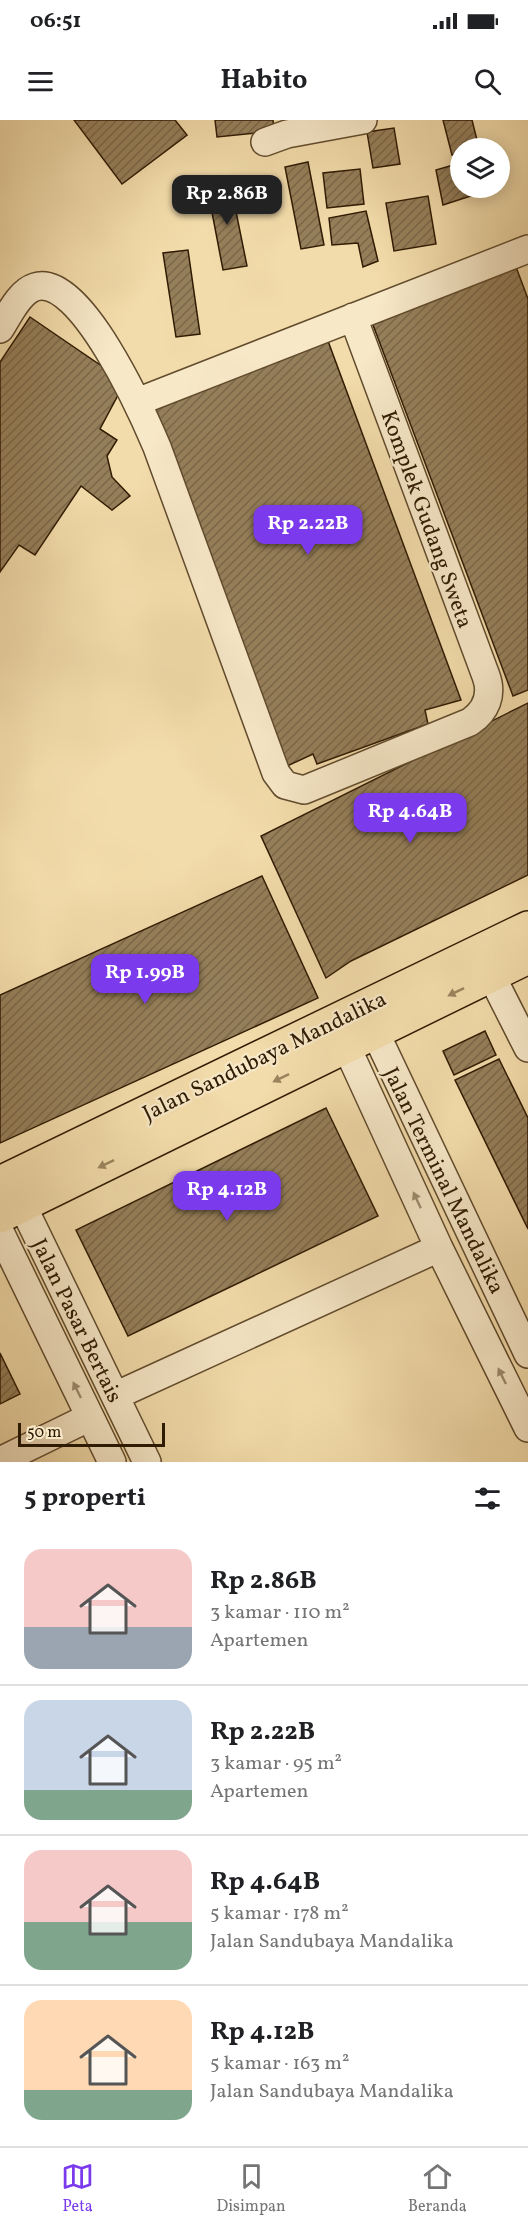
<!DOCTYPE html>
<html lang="id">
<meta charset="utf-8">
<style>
body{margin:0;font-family:Vollkorn,serif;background:#f2f2f2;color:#202124;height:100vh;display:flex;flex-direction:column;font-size:22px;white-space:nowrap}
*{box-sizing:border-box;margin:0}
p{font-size:20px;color:#757577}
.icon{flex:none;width:33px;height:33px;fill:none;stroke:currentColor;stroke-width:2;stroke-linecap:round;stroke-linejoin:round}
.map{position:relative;height:1342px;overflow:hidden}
.sheet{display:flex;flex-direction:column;background:#fff;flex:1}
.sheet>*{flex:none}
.controls{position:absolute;left:450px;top:18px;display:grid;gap:12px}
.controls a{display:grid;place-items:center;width:60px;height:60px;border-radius:50%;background:#fff;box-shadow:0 3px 15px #0003;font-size:30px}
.scale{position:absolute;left:18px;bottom:15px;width:147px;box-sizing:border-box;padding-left:6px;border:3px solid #301b03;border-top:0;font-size:16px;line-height:21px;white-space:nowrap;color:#301b03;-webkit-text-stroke:4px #f7e8c8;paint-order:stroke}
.price{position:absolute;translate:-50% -51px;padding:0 14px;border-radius:12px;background:#7c3aed;color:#fff;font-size:20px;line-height:39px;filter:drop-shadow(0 2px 3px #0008)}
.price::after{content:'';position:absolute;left:50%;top:36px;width:18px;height:14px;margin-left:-9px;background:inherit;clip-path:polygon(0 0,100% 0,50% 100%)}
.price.selected{background:#222;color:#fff}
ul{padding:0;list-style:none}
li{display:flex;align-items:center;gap:18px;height:150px;padding:0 24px}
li+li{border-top:2px solid #e0e0e0}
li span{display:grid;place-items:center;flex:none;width:168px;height:120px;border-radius:18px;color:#555}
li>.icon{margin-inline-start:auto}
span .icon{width:72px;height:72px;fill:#fffc;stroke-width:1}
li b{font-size:26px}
h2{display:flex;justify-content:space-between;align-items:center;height:72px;padding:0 24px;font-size:26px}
.status{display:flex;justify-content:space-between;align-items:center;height:42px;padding:0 30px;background:#fff;direction:ltr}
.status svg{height:16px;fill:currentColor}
header{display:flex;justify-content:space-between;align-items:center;height:78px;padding:0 24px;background:#fff;font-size:27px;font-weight:700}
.menu{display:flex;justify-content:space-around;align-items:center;height:84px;border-top:2px solid #e0e0e0;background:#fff;font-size:16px;color:#757577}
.menu a{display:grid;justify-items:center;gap:3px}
.menu .selected{color:#7c3aed}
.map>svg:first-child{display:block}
.building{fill:url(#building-hatch);stroke:#301b03;stroke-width:1.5}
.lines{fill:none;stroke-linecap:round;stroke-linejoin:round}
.minor-casing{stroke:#614b2d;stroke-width:30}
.major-casing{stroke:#301b03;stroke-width:36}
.minor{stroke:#f7e8c8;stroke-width:27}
.major{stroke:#f3dcab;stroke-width:33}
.oneway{fill:#9b855f}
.oneway2{fill:#9d8c6f}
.labels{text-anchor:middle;stroke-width:4.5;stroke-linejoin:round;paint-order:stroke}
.street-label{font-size:22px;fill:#301b03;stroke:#f7e8c8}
</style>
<div class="status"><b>06:51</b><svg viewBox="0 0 49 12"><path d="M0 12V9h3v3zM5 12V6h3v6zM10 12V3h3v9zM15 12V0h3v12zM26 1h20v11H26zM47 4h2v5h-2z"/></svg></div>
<header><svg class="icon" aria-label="menu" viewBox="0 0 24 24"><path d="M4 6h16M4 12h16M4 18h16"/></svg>Habito<svg class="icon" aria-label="search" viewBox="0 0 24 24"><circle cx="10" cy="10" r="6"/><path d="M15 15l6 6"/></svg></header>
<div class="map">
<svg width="528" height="1342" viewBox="0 0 528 1342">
<defs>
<pattern id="building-hatch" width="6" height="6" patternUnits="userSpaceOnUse" patternTransform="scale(1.5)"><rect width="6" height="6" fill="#957f5a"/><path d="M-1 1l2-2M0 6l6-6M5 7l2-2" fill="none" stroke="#7a6748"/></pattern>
</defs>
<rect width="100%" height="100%" fill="#f3dcab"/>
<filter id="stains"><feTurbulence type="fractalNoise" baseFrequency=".00333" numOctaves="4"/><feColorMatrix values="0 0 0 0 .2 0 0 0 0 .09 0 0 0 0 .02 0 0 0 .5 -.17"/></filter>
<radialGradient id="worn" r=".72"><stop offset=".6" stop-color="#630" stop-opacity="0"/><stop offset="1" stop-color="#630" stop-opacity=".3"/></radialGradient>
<!-- building -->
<path class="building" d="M74,0H175L187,15L122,64Z
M215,0H273L274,11L217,17Z
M443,0H472L479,28H460V33L452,35Z
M394,8L400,44L373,48L367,12Z
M308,42L324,125L301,129L285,47Z
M460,43V68L492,69L443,85L436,50Z
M360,49L364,84L327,88L323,53Z
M230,62L247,146L223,150L207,66Z
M428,76L436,124L394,131L386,83Z
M366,91L378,141L363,147L358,123L332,125L329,98Z
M188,130L200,214L176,217L163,133Z
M516,147L528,179V570L513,576L370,197Z
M30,197L125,262L100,309L117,320L107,336L112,357L130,376L112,390L81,366L35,435L19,425L0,452V242Z
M328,221L461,580L425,590L428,604L317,644L313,634L285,647L153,286Z
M528,583V755L351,841L326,858L261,716Z
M262,756L318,878L0,1023V875Z
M485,911L496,935L454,955L443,931Z
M499,939L528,998V1109L455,960Z
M326,988L378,1096L128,1216L76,1110Z
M0,1233L20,1274L0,1284Z"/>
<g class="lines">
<defs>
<path id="minor" d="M265,22L287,14L363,0
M0,209C9,195 19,172 35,167C80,152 143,294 157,327L276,653L285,665L304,670L470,602C486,591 493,575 486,556L353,197
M137,282L528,129
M491,855L528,928
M366,893L528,1234
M338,908L439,1128L528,1308
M14,1068L147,1342
M0,1112L112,1342
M115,1276L439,1128
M0,1341L90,1297"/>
<path id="major" d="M0,1063L528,808
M0,1096L528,837"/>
</defs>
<!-- minor casing -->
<use href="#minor" class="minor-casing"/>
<!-- major casing -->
<use href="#major" class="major-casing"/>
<!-- minor -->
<use href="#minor" class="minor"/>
<!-- major -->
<use href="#major" class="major"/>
</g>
<!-- one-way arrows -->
<defs><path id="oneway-solid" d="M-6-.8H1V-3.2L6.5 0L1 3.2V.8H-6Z" transform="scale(1.5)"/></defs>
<g class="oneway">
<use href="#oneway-solid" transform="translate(456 872) rotate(154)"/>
<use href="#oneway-solid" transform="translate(281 958) rotate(154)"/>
<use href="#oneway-solid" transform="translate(106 1044) rotate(154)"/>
</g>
<g class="oneway2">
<use href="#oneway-solid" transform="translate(417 1080) rotate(-115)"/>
<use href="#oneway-solid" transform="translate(502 1256) rotate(-116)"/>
<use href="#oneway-solid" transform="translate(77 1270) rotate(-116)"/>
</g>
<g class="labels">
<!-- street labels -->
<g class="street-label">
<text transform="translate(428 399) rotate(70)" y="8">Komplek Gudang Sweta</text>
<text transform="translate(264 935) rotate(-26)" y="8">Jalan Sandubaya Mandalika</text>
<text transform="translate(445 1060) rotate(64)" y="8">Jalan Terminal Mandalika</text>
<text transform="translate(78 1200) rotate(64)" y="8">Jalan Pasar Bertais</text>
</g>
</g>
<rect width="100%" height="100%" filter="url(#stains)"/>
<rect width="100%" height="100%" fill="url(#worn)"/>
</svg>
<div class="controls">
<a><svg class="icon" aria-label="layers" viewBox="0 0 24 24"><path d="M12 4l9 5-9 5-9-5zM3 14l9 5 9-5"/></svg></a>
</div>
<div class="scale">50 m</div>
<b class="price selected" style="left:227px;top:106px">Rp 2.86B</b>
<b class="price" style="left:308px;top:436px">Rp 2.22B</b>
<b class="price" style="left:410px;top:724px">Rp 4.64B</b>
<b class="price" style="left:145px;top:885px">Rp 1.99B</b>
<b class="price" style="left:227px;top:1102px">Rp 4.12B</b>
</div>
<section class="sheet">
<h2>5 properti<svg class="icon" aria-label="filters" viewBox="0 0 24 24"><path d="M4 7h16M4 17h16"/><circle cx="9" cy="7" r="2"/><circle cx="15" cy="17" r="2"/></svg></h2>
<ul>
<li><span style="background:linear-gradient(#f6c9c9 65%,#9aa5b1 0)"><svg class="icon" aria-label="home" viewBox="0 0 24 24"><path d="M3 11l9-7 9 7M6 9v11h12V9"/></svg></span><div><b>Rp 2.86B</b><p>3 kamar · 110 m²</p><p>Apartemen</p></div></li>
<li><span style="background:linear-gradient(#c9d6e8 75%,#7fa58c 0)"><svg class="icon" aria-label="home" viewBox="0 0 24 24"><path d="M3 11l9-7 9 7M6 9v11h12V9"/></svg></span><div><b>Rp 2.22B</b><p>3 kamar · 95 m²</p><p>Apartemen</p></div></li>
<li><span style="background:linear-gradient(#f6c9c9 60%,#7fa58c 0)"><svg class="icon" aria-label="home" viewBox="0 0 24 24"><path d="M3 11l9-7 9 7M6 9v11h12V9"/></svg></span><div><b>Rp 4.64B</b><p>5 kamar · 178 m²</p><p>Jalan Sandubaya Mandalika</p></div></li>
<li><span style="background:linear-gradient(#ffd9b3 75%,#7fa58c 0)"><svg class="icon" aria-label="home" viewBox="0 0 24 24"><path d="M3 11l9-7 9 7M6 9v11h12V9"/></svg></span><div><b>Rp 4.12B</b><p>5 kamar · 163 m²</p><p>Jalan Sandubaya Mandalika</p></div></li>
</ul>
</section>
<nav class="menu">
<a class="selected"><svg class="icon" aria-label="map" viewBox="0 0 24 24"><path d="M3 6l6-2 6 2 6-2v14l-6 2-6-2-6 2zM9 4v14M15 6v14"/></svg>Peta</a>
<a><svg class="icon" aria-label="saved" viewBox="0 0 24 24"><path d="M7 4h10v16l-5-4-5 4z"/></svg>Disimpan</a>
<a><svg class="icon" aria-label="home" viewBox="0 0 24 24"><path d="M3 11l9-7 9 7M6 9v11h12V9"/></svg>Beranda</a>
</nav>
